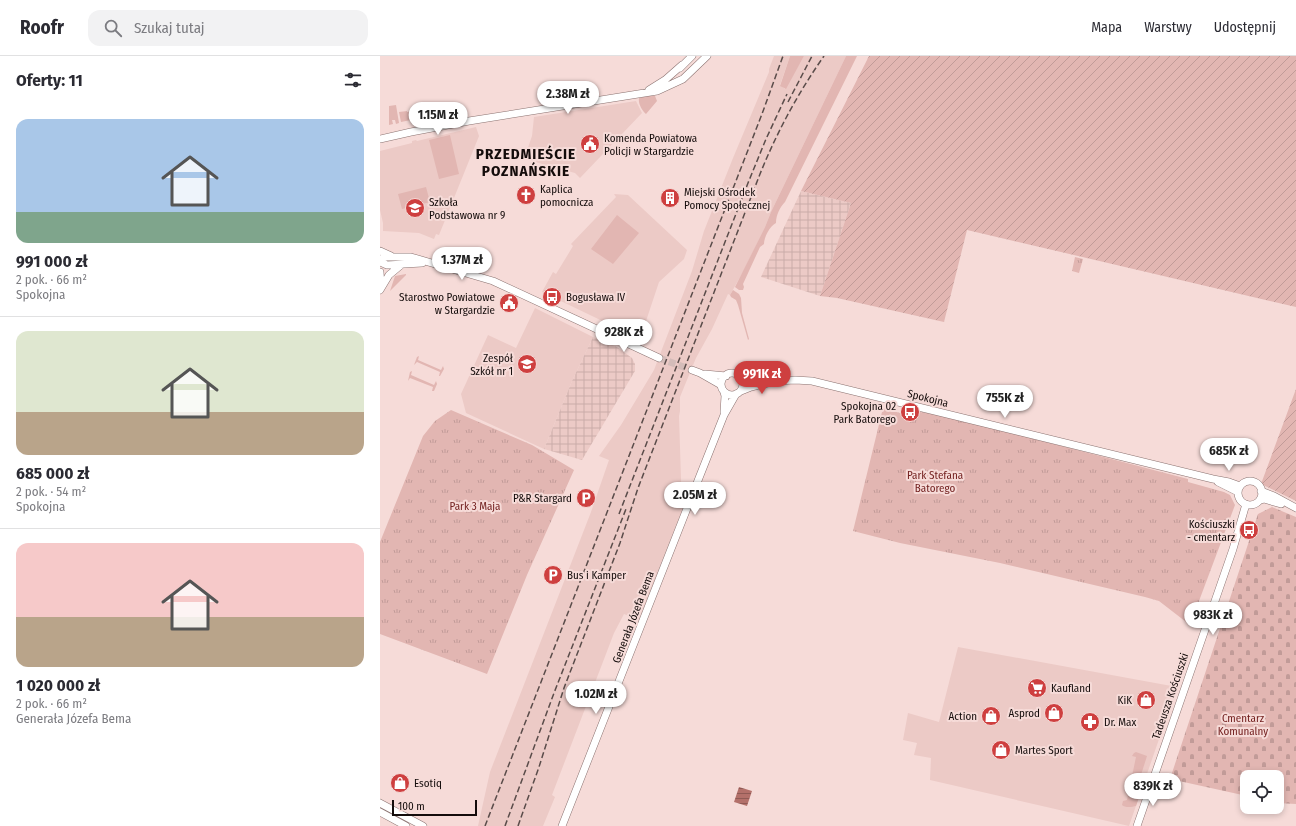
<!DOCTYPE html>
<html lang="pl">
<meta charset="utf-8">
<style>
body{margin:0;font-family:"Fira Sans Condensed",sans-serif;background:#f2f2f3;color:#2b2b33;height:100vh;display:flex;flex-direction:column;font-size:15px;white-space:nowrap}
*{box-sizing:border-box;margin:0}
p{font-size:13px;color:#7c7c81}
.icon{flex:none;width:22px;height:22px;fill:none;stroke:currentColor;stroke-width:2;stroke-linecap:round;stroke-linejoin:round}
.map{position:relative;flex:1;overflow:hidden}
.side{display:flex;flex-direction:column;background:#fff;width:380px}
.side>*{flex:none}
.controls{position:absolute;left:860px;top:714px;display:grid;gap:8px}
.controls a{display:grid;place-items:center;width:44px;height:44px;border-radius:8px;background:#fff;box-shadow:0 2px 6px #0003;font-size:20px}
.scale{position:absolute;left:12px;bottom:10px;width:85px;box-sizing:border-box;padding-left:4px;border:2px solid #140c0b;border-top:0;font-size:11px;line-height:14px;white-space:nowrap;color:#140c0b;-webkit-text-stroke:3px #f6dbd8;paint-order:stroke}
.price{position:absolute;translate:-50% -34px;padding:0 9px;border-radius:14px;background:#fff;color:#222;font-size:13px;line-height:26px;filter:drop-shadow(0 1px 2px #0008)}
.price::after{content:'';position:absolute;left:50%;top:24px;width:12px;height:9px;margin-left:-6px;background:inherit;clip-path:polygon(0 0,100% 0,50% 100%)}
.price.active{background:#ce3f3f;color:#fff}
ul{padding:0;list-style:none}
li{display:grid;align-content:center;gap:8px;height:212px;padding:0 16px}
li+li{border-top:1px solid #e1e1e2}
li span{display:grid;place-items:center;height:124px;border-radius:12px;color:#555}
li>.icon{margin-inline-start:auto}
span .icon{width:72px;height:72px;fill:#fffc;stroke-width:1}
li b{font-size:17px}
h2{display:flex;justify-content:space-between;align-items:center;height:48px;padding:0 16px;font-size:17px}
header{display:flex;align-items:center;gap:24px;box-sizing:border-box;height:56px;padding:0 20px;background:#fff;border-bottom:1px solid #e1e1e2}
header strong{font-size:19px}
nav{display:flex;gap:22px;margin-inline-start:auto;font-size:14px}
.search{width:280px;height:36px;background:#f2f2f3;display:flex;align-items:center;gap:10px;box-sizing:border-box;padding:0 14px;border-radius:12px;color:#7c7c81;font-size:15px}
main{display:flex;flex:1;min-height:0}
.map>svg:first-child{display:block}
.built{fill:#eccac6}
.industrial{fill:url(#industrial-grid)}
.grass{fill:#e2b6b2}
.cemetery{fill:url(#cemetery-stones)}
.park{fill:url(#park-tufts)}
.garden{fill:url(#garden-furrows)}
.water{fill:url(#water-rules)}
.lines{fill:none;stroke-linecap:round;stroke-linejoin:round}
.secondary-tunnel{stroke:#d4bcb9;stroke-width:7;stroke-dasharray:7 3.5;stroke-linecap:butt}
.secondary-casing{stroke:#8a7270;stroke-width:8}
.secondary{stroke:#fff;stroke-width:7}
.rail{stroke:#5a4c4a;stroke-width:1.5;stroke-dasharray:6 3;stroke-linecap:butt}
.labels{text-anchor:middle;stroke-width:4;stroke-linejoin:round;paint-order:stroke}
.poi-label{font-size:11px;fill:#140c0b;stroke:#f6dbd8;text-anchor:start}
.street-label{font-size:11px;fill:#140c0b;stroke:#f6dbd8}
.park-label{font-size:11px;fill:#742221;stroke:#f6dbd8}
.district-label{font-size:15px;font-weight:bold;letter-spacing:1px;fill:#140c0b;stroke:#f6dbd8}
</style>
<header>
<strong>Roofr</strong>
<div class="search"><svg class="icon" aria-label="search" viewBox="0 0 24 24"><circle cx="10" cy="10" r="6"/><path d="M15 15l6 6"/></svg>Szukaj tutaj</div>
<nav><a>Mapa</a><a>Warstwy</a><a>Udostępnij</a></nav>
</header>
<main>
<section class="side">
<h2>Oferty: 11<svg class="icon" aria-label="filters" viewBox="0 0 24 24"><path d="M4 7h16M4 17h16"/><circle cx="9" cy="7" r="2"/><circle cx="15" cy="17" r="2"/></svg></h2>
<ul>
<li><span style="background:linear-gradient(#a9c7e8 75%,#7fa58c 0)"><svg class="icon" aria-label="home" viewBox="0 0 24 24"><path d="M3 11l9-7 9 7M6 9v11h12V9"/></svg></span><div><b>991 000 zł</b><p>2 pok. · 66 m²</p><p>Spokojna</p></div></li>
<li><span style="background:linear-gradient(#dfe7d0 65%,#b9a48a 0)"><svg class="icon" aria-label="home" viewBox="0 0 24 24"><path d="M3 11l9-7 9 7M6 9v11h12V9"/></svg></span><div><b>685 000 zł</b><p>2 pok. · 54 m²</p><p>Spokojna</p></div></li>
<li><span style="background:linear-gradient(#f6c9c9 60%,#b9a48a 0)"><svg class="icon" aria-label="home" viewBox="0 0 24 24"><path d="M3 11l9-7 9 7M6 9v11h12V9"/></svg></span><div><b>1 020 000 zł</b><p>2 pok. · 66 m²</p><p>Generała Józefa Bema</p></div></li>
</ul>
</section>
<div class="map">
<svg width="916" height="770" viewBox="0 0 916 770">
<defs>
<pattern id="industrial-grid" width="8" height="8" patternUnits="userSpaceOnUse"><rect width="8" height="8" fill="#eccac6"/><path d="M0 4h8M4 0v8" fill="none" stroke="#caaca9"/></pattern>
<pattern id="cemetery-stones" width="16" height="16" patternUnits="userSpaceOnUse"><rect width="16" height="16" fill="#e2b6b2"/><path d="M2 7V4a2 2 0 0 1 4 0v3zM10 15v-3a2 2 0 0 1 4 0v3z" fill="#c19b98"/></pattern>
<pattern id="park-tufts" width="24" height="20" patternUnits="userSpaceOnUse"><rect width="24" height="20" fill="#e2b6b2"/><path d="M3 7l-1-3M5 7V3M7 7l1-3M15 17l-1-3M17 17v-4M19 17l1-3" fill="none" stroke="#c19b98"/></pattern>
<pattern id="garden-furrows" width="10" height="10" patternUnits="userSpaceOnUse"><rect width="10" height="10" fill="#e2b6b2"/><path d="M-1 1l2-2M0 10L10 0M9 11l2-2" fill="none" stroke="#c19b98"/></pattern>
<pattern id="water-rules" width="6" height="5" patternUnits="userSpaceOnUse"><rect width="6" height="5" fill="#b3706a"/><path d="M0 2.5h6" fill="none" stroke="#905a55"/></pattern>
</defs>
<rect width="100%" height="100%" fill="#f6dbd8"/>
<!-- built -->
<path class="built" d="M394,0H410L400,29L405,33L424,0H466L391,156L385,171L364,214L350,239L348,238L332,273L316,302L300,341V355L299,360L302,454L259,564L244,558L234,577L172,739L175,741L163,770H98L110,716L211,456L229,404L219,400L241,369L274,314L312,215L324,175L353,102L389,16V13Z
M256,45L262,57L200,122L195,117L144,103L152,80L154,61Z
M96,71L99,80L97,85L59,179L56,178L54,183L39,177L3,175V167L0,154V95L32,87V85L36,84L37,85Z
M234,138L248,139L307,194L304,203L279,226L260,283L162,236L173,216L176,218L187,200L193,190L191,188L236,141Z
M155,252L213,281L192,325L164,393L86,357L81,338L108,279L136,292Z
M578,591L797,631L749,770L550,724L551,702L534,699L537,687L523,684L528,657L559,666Z"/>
<!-- industrial -->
<path class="industrial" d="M421,135L471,147L440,240L381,221Z
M213,281L237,291L252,302L255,308V315L202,404L164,393L192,325Z"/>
<!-- grass -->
<path class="grass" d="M410,0H424L406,33L400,30Z
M466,0H477L405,146C400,151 396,159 396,167C390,170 384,181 384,188L380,191L363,228L364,231L363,234H359L355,231L385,171L391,156Z
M271,39L275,40L277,45L266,58C262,54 258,48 259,42Z
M16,49L19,67L16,68L15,64H12L13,68L9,69V50Z
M72,49L70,56L21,66L19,56L27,55V56Z
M70,79L79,118L59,123L49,84Z
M46,131L50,146L22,153L18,138Z
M237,159L259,177L233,208L211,193Z
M26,218V219L10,235L15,220Z
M353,234L359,238L361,242L362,257L369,283L368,284L358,249L356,244L351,241L350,239Z
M39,300L38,304L61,314L63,310L64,313L60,320H59L60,316L37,306L34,309L37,301Z
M32,315L31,319L54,329L56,325L57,328L54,335H52L53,331L30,322L28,325L30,316Z
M756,696L767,700L760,722L765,724L756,750C752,751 745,752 742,749L743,745L747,744L756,701L752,700L754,697Z"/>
<!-- cemetery -->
<path class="cemetery" d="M892,451L916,461V748L897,747V721H867V740L790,723L878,458Z"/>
<!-- park -->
<path class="park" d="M695,201L703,203L699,217L692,215Z
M503,352L530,360L532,355L564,359L808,423V426L844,436L850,439L855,449L810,569L779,545L765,541L620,507L520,487L473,475Z
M71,354L152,389L194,414L147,519L107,618L0,578V486L43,380L55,365Z"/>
<!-- garden -->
<path class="garden" d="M489,0H916V251L587,174L564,266L457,242L440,240L471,147L421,135Z
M916,333V445L881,428Z"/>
<!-- water -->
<path class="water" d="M359,731L372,735L367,750L354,746Z"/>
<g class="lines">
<!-- secondary-tunnel -->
<path class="secondary-tunnel" d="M279,302L312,314"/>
<defs>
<path id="secondary" d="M300,12L312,0
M269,34L285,24L302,9
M0,83L31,76L89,65L277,35L303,23L327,0
M0,195L11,200
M0,203L7,201H31L113,225L279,302
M0,206L7,209L42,207
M0,216L1,230
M0,234L9,219L21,209
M312,314L320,317L341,329
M341 328a11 11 0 1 1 22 0a11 11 0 1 1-22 0Z
M325,318L346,320
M361,335L371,331L397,325L415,324L432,325L833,423L849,426L860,430
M344,356L345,340L344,336
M858 437a12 12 0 1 1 24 0a12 12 0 1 1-24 0Z
M838,426L858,436
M881,435L894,440L916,452
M880,444L884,443L901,448
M0,747L43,770
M0,756L26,770
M182,770L319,422L344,359L356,338
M757,770L853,493L866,448"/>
</defs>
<!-- secondary casing -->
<use href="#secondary" class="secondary-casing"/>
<!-- secondary -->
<use href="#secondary" class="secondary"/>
<!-- rail -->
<path class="rail" d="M408,46L432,0
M239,458L368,127L386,83L407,38
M105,770L382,58L403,0
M125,770L174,637L246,453
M138,770L159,711L184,632L240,487L258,432L380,118C397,76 418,37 444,0"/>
</g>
<!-- icons -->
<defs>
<symbol id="civic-disc" viewBox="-11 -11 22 22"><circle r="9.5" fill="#ce3f3f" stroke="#f6dbd8"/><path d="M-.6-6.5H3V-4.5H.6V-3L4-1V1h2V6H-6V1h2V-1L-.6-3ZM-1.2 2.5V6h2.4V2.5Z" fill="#fff"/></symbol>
<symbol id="church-disc" viewBox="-11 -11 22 22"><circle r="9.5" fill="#ce3f3f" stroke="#f6dbd8"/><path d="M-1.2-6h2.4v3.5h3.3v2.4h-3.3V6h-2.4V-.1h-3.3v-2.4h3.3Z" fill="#fff"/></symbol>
<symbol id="building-disc" viewBox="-11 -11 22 22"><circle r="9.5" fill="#ce3f3f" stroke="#f6dbd8"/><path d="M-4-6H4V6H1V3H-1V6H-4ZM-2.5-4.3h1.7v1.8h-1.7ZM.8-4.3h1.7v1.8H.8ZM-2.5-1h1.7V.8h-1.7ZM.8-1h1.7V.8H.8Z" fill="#fff"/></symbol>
<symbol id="school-disc" viewBox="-11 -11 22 22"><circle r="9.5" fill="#ce3f3f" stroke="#f6dbd8"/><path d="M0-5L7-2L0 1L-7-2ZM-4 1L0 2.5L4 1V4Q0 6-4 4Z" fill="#fff"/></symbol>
<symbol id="bus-disc" viewBox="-11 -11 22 22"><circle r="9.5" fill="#ce3f3f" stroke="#f6dbd8"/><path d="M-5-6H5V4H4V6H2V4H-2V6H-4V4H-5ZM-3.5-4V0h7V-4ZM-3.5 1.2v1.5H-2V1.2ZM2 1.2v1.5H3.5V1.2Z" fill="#fff"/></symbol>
<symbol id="parking-disc" viewBox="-11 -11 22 22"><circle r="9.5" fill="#ce3f3f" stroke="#f6dbd8"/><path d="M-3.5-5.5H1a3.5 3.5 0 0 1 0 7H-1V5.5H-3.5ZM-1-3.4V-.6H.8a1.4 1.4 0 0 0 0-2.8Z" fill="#fff"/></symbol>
<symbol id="supermarket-disc" viewBox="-11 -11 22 22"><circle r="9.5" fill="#ce3f3f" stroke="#f6dbd8"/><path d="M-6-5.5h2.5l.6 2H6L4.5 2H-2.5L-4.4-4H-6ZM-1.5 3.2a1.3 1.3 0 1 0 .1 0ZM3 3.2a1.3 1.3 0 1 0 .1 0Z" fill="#fff"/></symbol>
<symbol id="shop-disc" viewBox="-11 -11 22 22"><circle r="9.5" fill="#ce3f3f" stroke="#f6dbd8"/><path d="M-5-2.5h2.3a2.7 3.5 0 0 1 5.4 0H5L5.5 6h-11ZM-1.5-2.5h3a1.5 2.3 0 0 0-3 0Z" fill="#fff"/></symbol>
<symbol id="pharmacy-disc" viewBox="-11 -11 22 22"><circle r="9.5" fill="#ce3f3f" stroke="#f6dbd8"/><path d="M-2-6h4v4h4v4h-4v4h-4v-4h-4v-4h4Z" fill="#fff"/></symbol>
</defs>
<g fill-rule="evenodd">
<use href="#civic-disc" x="199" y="77" width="22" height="22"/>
<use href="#church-disc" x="135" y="128" width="22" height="22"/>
<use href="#building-disc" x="279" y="131" width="22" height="22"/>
<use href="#school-disc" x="24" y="141" width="22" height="22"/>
<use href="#bus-disc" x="161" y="230" width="22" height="22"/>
<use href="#civic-disc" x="118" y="236" width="22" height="22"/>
<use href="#school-disc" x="136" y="297" width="22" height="22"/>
<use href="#bus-disc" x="519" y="345" width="22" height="22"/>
<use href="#parking-disc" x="195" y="431" width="22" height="22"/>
<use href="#bus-disc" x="858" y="463" width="22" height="22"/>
<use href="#parking-disc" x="162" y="508" width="22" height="22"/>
<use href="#supermarket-disc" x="646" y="621" width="22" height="22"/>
<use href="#shop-disc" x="755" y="633" width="22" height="22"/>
<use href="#shop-disc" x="663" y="646" width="22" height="22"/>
<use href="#shop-disc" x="600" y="649" width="22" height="22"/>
<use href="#pharmacy-disc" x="699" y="655" width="22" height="22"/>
<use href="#shop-disc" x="610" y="683" width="22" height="22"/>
<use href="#shop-disc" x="9" y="716" width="22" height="22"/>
</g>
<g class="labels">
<!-- poi labels -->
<g class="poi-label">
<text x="224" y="86">Komenda Powiatowa<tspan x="224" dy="13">Policji w Stargardzie</tspan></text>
<text x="160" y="137">Kaplica<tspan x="160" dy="13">pomocnicza</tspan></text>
<text x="304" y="140">Miejski Ośrodek<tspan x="304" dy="13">Pomocy Społecznej</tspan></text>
<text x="49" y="150">Szkoła<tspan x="49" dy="13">Podstawowa nr 9</tspan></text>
<text x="115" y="245" text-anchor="end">Starostwo Powiatowe<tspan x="115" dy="13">w Stargardzie</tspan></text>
<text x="186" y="245">Bogusława IV</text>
<text x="133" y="306" text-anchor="end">Zespół<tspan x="133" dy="13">Szkół nr 1</tspan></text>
<text x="516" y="354" text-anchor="end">Spokojna 02<tspan x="516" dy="13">Park Batorego</tspan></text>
<text x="192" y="446" text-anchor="end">P&amp;R Stargard</text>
<text x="855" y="472" text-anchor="end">Kościuszki<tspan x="855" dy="13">- cmentarz</tspan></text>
<text x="187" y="523">Bus i Kamper</text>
<text x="671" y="636">Kaufland</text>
<text x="752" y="648" text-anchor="end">KiK</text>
<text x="660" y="661" text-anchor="end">Asprod</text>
<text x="597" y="664" text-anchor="end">Action</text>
<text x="724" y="670">Dr. Max</text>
<text x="635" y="698">Martes Sport</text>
<text x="34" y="731">Esotiq</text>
</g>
<!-- street labels -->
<g class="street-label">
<text transform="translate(548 342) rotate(14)" y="4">Spokojna</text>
<text transform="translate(253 561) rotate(-69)" y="4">Generała Józefa Bema</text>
<text transform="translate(790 640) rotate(-71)" y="4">Tadeusza Kościuszki</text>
</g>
<!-- park labels -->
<g class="park-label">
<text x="555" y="423">Park Stefana<tspan x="555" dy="13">Batorego</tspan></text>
<text x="95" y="454">Park 3 Maja</text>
<text x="863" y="666">Cmentarz<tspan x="863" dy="13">Komunalny</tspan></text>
</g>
<!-- district labels -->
<g class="district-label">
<text x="146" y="103">PRZEDMIEŚCIE<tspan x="146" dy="17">POZNAŃSKIE</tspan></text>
</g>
</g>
</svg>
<div class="controls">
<a><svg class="icon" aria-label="locate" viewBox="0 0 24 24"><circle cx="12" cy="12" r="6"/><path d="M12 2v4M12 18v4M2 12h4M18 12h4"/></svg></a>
</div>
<div class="scale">100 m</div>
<b class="price" style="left:188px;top:59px">2.38M zł</b>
<b class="price" style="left:58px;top:80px">1.15M zł</b>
<b class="price" style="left:82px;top:225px">1.37M zł</b>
<b class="price" style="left:244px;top:297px">928K zł</b>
<b class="price active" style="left:382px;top:339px">991K zł</b>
<b class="price" style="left:625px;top:363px">755K zł</b>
<b class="price" style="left:849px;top:416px">685K zł</b>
<b class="price" style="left:315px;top:460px">2.05M zł</b>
<b class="price" style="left:833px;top:580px">983K zł</b>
<b class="price" style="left:216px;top:659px">1.02M zł</b>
<b class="price" style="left:773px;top:751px">839K zł</b>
</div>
</main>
